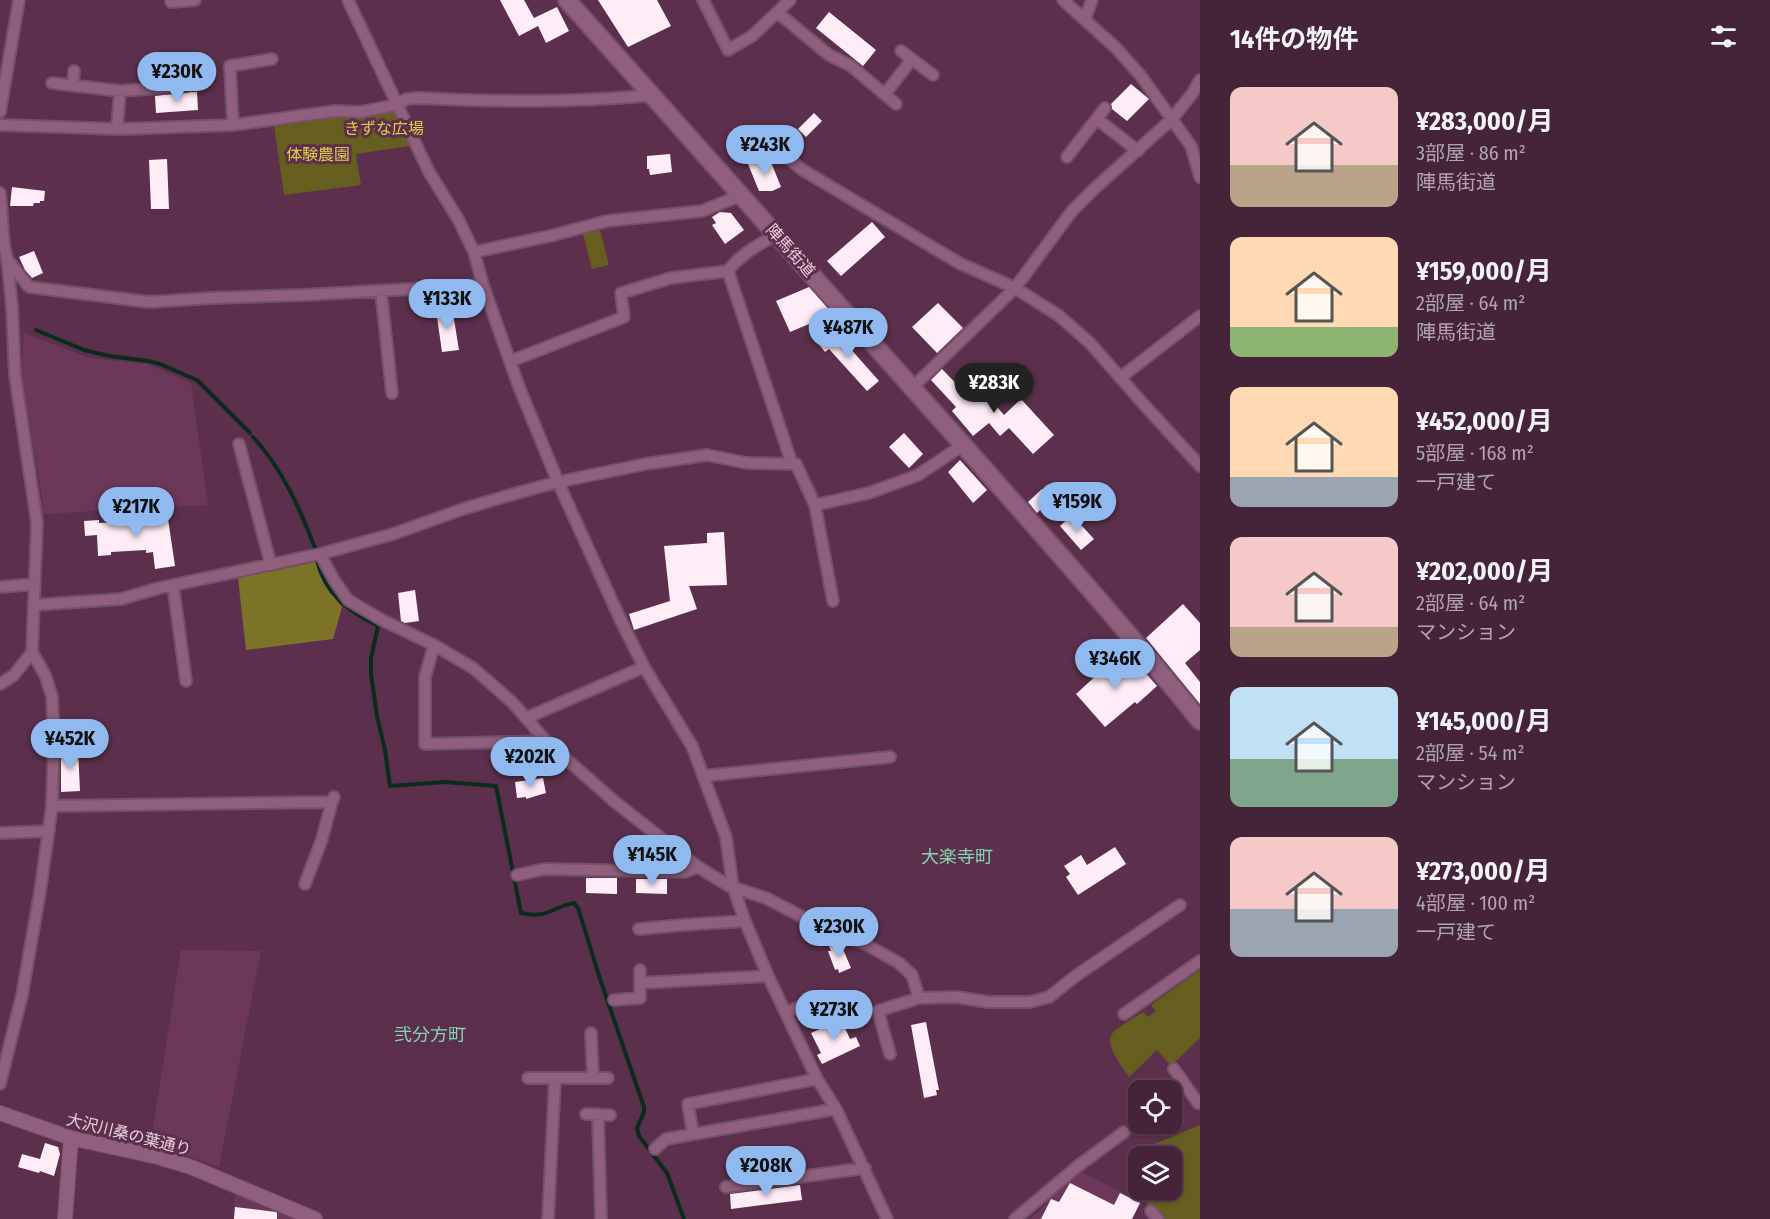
<!DOCTYPE html>
<html lang="ja">
<meta charset="utf-8">
<style>
body{margin:0;font-family:"Fira Sans Condensed","Noto Sans JP",sans-serif;background:#4c2c41;color:#f1f3f6;height:100vh;display:flex;flex-direction:column;font-size:22px;white-space:nowrap}
*{box-sizing:border-box;margin:0}
p{font-size:20px;color:#b0a4ae}
.icon{flex:none;width:33px;height:33px;fill:none;stroke:currentColor;stroke-width:2;stroke-linecap:round;stroke-linejoin:round}
.map{position:relative;flex:1;overflow:hidden}
.side{display:flex;flex-direction:column;background:#452439;width:570px}
.side>*{flex:none}
.tools{position:absolute;left:1128px;top:1080px;display:grid;gap:12px}
.tools a{display:grid;place-items:center;width:54px;height:54px;border-radius:12px;background:#452439;box-shadow:0 2px 4px #0004,0 0 0 2px #5d4153;font-size:30px}
.price{position:absolute;translate:-50% -51px;padding:0 14px;border-radius:21px;background:#90b9f0;color:#111;font-size:20px;line-height:39px;filter:drop-shadow(0 2px 3px #0008)}
.price::after{content:'';position:absolute;left:50%;top:36px;width:18px;height:14px;margin-left:-9px;background:inherit;clip-path:polygon(0 0,100% 0,50% 100%)}
.price.current{background:#222;color:#fff}
ul{padding:0;list-style:none}
li{display:flex;align-items:center;gap:18px;height:150px;padding:0 30px}
li span{display:grid;place-items:center;flex:none;width:168px;height:120px;border-radius:12px;color:#555}
li>.icon{margin-inline-start:auto}
span .icon{width:72px;height:72px;fill:#fffc;stroke-width:1}
li b{font-size:26px}
h2{display:flex;justify-content:space-between;align-items:center;height:72px;padding:0 30px;font-size:26px}
main{display:flex;flex:1;min-height:0}
.map>svg:first-child{display:block}
.built{fill:#6b3859}
.green{fill:#665e1f}
.forest{fill:#7c7329}
.lines{fill:none;stroke-linecap:round;stroke-linejoin:round}
.stream{stroke:#0a2b1d;stroke-width:4}
.building{fill:#feecf6}
.minor-casing{stroke:#755169;stroke-width:14}
.tertiary-casing{stroke:#755169;stroke-width:16}
.secondary-casing{stroke:#755169;stroke-width:20}
.minor{stroke:#8f5f7d;stroke-width:10}
.tertiary{stroke:#8f5f7d;stroke-width:14}
.secondary{stroke:#8f5f7d;stroke-width:16}
.labels{text-anchor:middle;stroke-width:6;stroke-linejoin:round;paint-order:stroke}
.park-label{font-size:16px;fill:#ddcc4a;stroke:#5c304c}
.street-label{font-size:16px;fill:#e9cede;stroke:#5c304c}
.neighbourhood-label{font-size:18px;fill:#84d6ae;stroke:#5c304c}
</style>
<main>
<div class="map">
<svg width="1200" height="1219" viewBox="0 0 1200 1219">
<rect width="100%" height="100%" fill="#5c304c"/>
<!-- built -->
<path class="built" d="M24,333L90,358L148,364L191,383L208,505L43,514L40,484L21,375Z
M181,950L261,951L219,1167L185,1155L150,1147Z
M1080,1171L1141,1202L1132,1219H1029L1047,1204L1046,1202Z
M236,1190L304,1219H233Z"/>
<!-- green -->
<path class="green" d="M396,105L416,145L356,154L361,185L284,195L274,125Z
M600,230L609,265L592,269L583,234Z
M1200,970V1038L1171,1066L1157,1050L1129,1077C1123,1067 1104,1045 1112,1034C1115,1029 1136,1016 1143,1012L1148,1017L1156,1011L1151,1005Z
M1200,1125V1219H1163L1147,1204L1144,1190H1172V1156H1138V1161L1136,1152Z"/>
<!-- forest -->
<path class="forest" d="M316,562C321,580 331,593 342,607L333,639L246,650L238,578Z"/>
<g class="lines">
<!-- stream -->
<path class="stream" d="M36,330L84,350L109,356L148,361L160,364L197,380L250,433
M253,437C282,468 300,509 315,548
M317,561C326,595 348,611 378,626L371,658V674L377,716L385,750L390,786L445,782L496,786L521,913C548,919 549,908 574,903L578,908L601,982L644,1107V1112L637,1128L639,1136L667,1173L684,1219"/>
</g>
<!-- building -->
<path class="building" d="M500,0H524L534,18L557,7L569,31L546,43L538,26L519,36Z
M598,0H657L671,26L628,47Z
M829,12L876,50L863,66L816,28Z
M1131,84L1149,99L1127,121L1112,109L1111,104Z
M191,92H197L198,110L156,113L155,96Z
M814,113L822,121L806,137L798,129Z
M670,154L672,172L650,175L649,169H647V156Z
M167,159L169,209H151L149,160Z
M761,159L771,162L781,187L772,191H759L748,164Z
M12,187L45,191L44,201H40V203H34L33,206H10Z
M720,212L731,213L744,230L725,244L712,225L716,223L712,217Z
M872,222L885,237L841,276L827,261Z
M34,251L43,273L32,278L25,270L19,257Z
M809,287L833,314L790,332L776,301Z
M938,303L963,328L937,353L912,327Z
M452,307L459,350L442,352L436,310Z
M833,329L879,381L867,391L829,349L825,352L817,342Z
M942,369L969,397L980,387L1004,415L1021,399L1054,435L1033,454L1009,428L1000,436L989,423L973,436L952,411L956,407L931,380Z
M904,433L923,454L909,468L889,447Z
M960,460L987,490L973,503L948,472Z
M1042,489L1052,499L1037,513L1028,502Z
M167,512L175,566L155,569L153,552L146,553V550L111,552V555L98,556L97,535L85,536L84,521L99,520V523L142,521L141,516Z
M1072,515L1094,539L1081,550L1060,526Z
M724,532L727,585L689,586L697,609L634,630L629,614L670,601L664,546L707,543V533Z
M415,590L419,621L405,623L401,621L398,593Z
M1183,604L1200,623V650L1185,663L1200,682V704L1146,638Z
M1117,654L1137,676L1144,671L1157,686L1137,704L1135,702L1105,727L1076,694L1099,673L1098,671Z
M78,748L80,791L61,792V749Z
M543,778L546,793L526,799V797L517,798L515,782Z
M1115,847L1126,864L1078,895L1066,877L1070,874L1064,866L1081,855L1087,865Z
M586,878H617V894L586,893Z
M636,879H667V894L636,893Z
M840,942L851,968L839,973L838,969L835,970L828,951H831L829,946Z
M841,1019L850,1039L856,1037L860,1046L822,1064L817,1055L821,1053L811,1033L820,1029L819,1027Z
M926,1022L939,1090H936L937,1095L924,1098L911,1025Z
M45,1143L58,1147L60,1154L54,1176L40,1171L39,1173L18,1167L22,1154L40,1159Z
M1070,1183L1114,1205L1120,1193L1140,1203L1132,1219H1041L1051,1199L1059,1202Z
M800,1185L802,1200L731,1209L730,1194Z
M235,1207L276,1212L277,1213V1219H234Z"/>
<g class="lines">
<defs>
<path id="minor" d="M348,0L429,172L458,219L474,252L483,285L519,387L558,482L622,623L644,667L692,746L726,837L733,887L745,921L768,976L817,1079L836,1109L887,1219
M703,0L728,50L752,36L790,0
M1063,0L1116,48L1141,76L1191,146L1200,177
M171,2L195,0
M777,12L829,55L851,66L896,104
M1085,19L1092,0
M901,51L933,75
M52,83L120,91L187,86
M73,85L74,71
M885,94L912,59
M0,112L19,0
M1097,119L1138,151
M0,125L121,129L233,125L335,111L360,112L396,105L407,99L418,98C497,102 574,103 652,95
M233,125L230,66L272,59
M117,129L120,91
M1067,157L1105,108
M788,158L801,169L959,263L1015,288L1058,315L1090,343L1138,398L1200,466
M0,193L4,245L7,258L12,307L15,375L37,523L32,652L14,675L0,684
M777,234C760,244 739,255 728,271L792,464H796L815,505L833,601
M474,252L550,236L607,221L702,211L742,195
M7,259L29,287L149,302L212,298L303,295L483,285
M381,291L392,393
M511,361L624,317L621,293L671,278L728,271
M1120,378L1200,316
M913,387L1015,288L1072,211L1095,188L1171,120L1192,94L1200,80
M239,444L271,565
M815,505L869,493L918,475L963,445
M320,554L334,580L348,600L382,620L434,645L473,668L512,702L546,741L615,802L698,867L729,886L766,898L822,927L867,945L899,963L912,975L919,998L956,997L988,1002H1030L1049,997L1077,975L1180,905
M173,585L186,681
M0,587L35,584
M34,605L121,599L159,588L320,554L393,534L463,509L517,493L558,482L645,464L707,455L747,463L792,464
M434,645L425,677V744L546,741
M526,718L644,667
M703,776L890,757
M52,806L332,802L334,797
M0,833L49,831
M517,875L545,869L684,872L698,867
M305,884L322,839L332,802
M639,929L681,925L745,921
M640,983L768,976
M614,1000L640,998V970
M786,1013L822,996
M1124,1014L1200,961
M591,1033L593,1078
M890,1054L878,1011L919,998
M1174,1069L1198,1103L1200,1102
M528,1078H608
M0,1084L22,995L40,892L52,806L54,739L52,696L45,675L32,652
M586,1114L610,1115
M598,1114L601,1219
M693,1134L688,1104L817,1079
M655,1149L666,1139L836,1109
M726,1187L865,1168
M1151,1211L1158,1219
M548,1219L555,1079
M1015,1219L1078,1166L1124,1132"/>
<path id="tertiary" d="M0,1113L71,1138L158,1157L191,1167L315,1219
M65,1219L71,1138"/>
<path id="secondary" d="M567,0C700,148 832,297 965,447C1044,537 1125,627 1200,721"/>
</defs>
<!-- minor casing -->
<use href="#minor" class="minor-casing"/>
<!-- tertiary casing -->
<use href="#tertiary" class="tertiary-casing"/>
<!-- secondary casing -->
<use href="#secondary" class="secondary-casing"/>
<!-- minor -->
<use href="#minor" class="minor"/>
<!-- tertiary -->
<use href="#tertiary" class="tertiary"/>
<!-- secondary -->
<use href="#secondary" class="secondary"/>
</g>
<g class="labels">
<!-- park labels -->
<g class="park-label">
<text x="384" y="134">きずな広場</text>
<text x="318" y="160">体験農園</text>
</g>
<!-- street labels -->
<g class="street-label">
<text transform="translate(791 250) rotate(48)" y="6">陣馬街道</text>
<text transform="translate(129 1134) rotate(14)" y="6">大沢川桑の葉通り</text>
</g>
<!-- neighbourhood labels -->
<g class="neighbourhood-label">
<text x="957" y="863">大楽寺町</text>
<text x="430" y="1041">弐分方町</text>
</g>
</g>
</svg>
<div class="tools">
<a><svg class="icon" aria-label="locate" viewBox="0 0 24 24"><circle cx="12" cy="12" r="6"/><path d="M12 2v4M12 18v4M2 12h4M18 12h4"/></svg></a>
<a><svg class="icon" aria-label="layers" viewBox="0 0 24 24"><path d="M12 4l9 5-9 5-9-5zM3 14l9 5 9-5"/></svg></a>
</div>
<b class="price" style="left:177px;top:103px">¥230K</b>
<b class="price" style="left:765px;top:176px">¥243K</b>
<b class="price" style="left:447px;top:330px">¥133K</b>
<b class="price" style="left:848px;top:359px">¥487K</b>
<b class="price current" style="left:994px;top:414px">¥283K</b>
<b class="price" style="left:1077px;top:533px">¥159K</b>
<b class="price" style="left:136px;top:538px">¥217K</b>
<b class="price" style="left:1115px;top:690px">¥346K</b>
<b class="price" style="left:70px;top:770px">¥452K</b>
<b class="price" style="left:530px;top:788px">¥202K</b>
<b class="price" style="left:652px;top:886px">¥145K</b>
<b class="price" style="left:839px;top:958px">¥230K</b>
<b class="price" style="left:834px;top:1041px">¥273K</b>
<b class="price" style="left:766px;top:1197px">¥208K</b>
</div>
<section class="side">
<h2>14件の物件<svg class="icon" aria-label="filters" viewBox="0 0 24 24"><path d="M4 7h16M4 17h16"/><circle cx="9" cy="7" r="2"/><circle cx="15" cy="17" r="2"/></svg></h2>
<ul>
<li><span style="background:linear-gradient(#f6c9c9 65%,#b9a48a 0)"><svg class="icon" aria-label="home" viewBox="0 0 24 24"><path d="M3 11l9-7 9 7M6 9v11h12V9"/></svg></span><div><b>¥283,000/月</b><p>3部屋 · 86 m²</p><p>陣馬街道</p></div></li>
<li><span style="background:linear-gradient(#ffd9b3 75%,#8fb573 0)"><svg class="icon" aria-label="home" viewBox="0 0 24 24"><path d="M3 11l9-7 9 7M6 9v11h12V9"/></svg></span><div><b>¥159,000/月</b><p>2部屋 · 64 m²</p><p>陣馬街道</p></div></li>
<li><span style="background:linear-gradient(#ffd9b3 75%,#9aa5b1 0)"><svg class="icon" aria-label="home" viewBox="0 0 24 24"><path d="M3 11l9-7 9 7M6 9v11h12V9"/></svg></span><div><b>¥452,000/月</b><p>5部屋 · 168 m²</p><p>一戸建て</p></div></li>
<li><span style="background:linear-gradient(#f6c9c9 75%,#b9a48a 0)"><svg class="icon" aria-label="home" viewBox="0 0 24 24"><path d="M3 11l9-7 9 7M6 9v11h12V9"/></svg></span><div><b>¥202,000/月</b><p>2部屋 · 64 m²</p><p>マンション</p></div></li>
<li><span style="background:linear-gradient(#bfe0f5 60%,#7fa58c 0)"><svg class="icon" aria-label="home" viewBox="0 0 24 24"><path d="M3 11l9-7 9 7M6 9v11h12V9"/></svg></span><div><b>¥145,000/月</b><p>2部屋 · 54 m²</p><p>マンション</p></div></li>
<li><span style="background:linear-gradient(#f6c9c9 60%,#9aa5b1 0)"><svg class="icon" aria-label="home" viewBox="0 0 24 24"><path d="M3 11l9-7 9 7M6 9v11h12V9"/></svg></span><div><b>¥273,000/月</b><p>4部屋 · 100 m²</p><p>一戸建て</p></div></li>
</ul>
</section>
</main>
